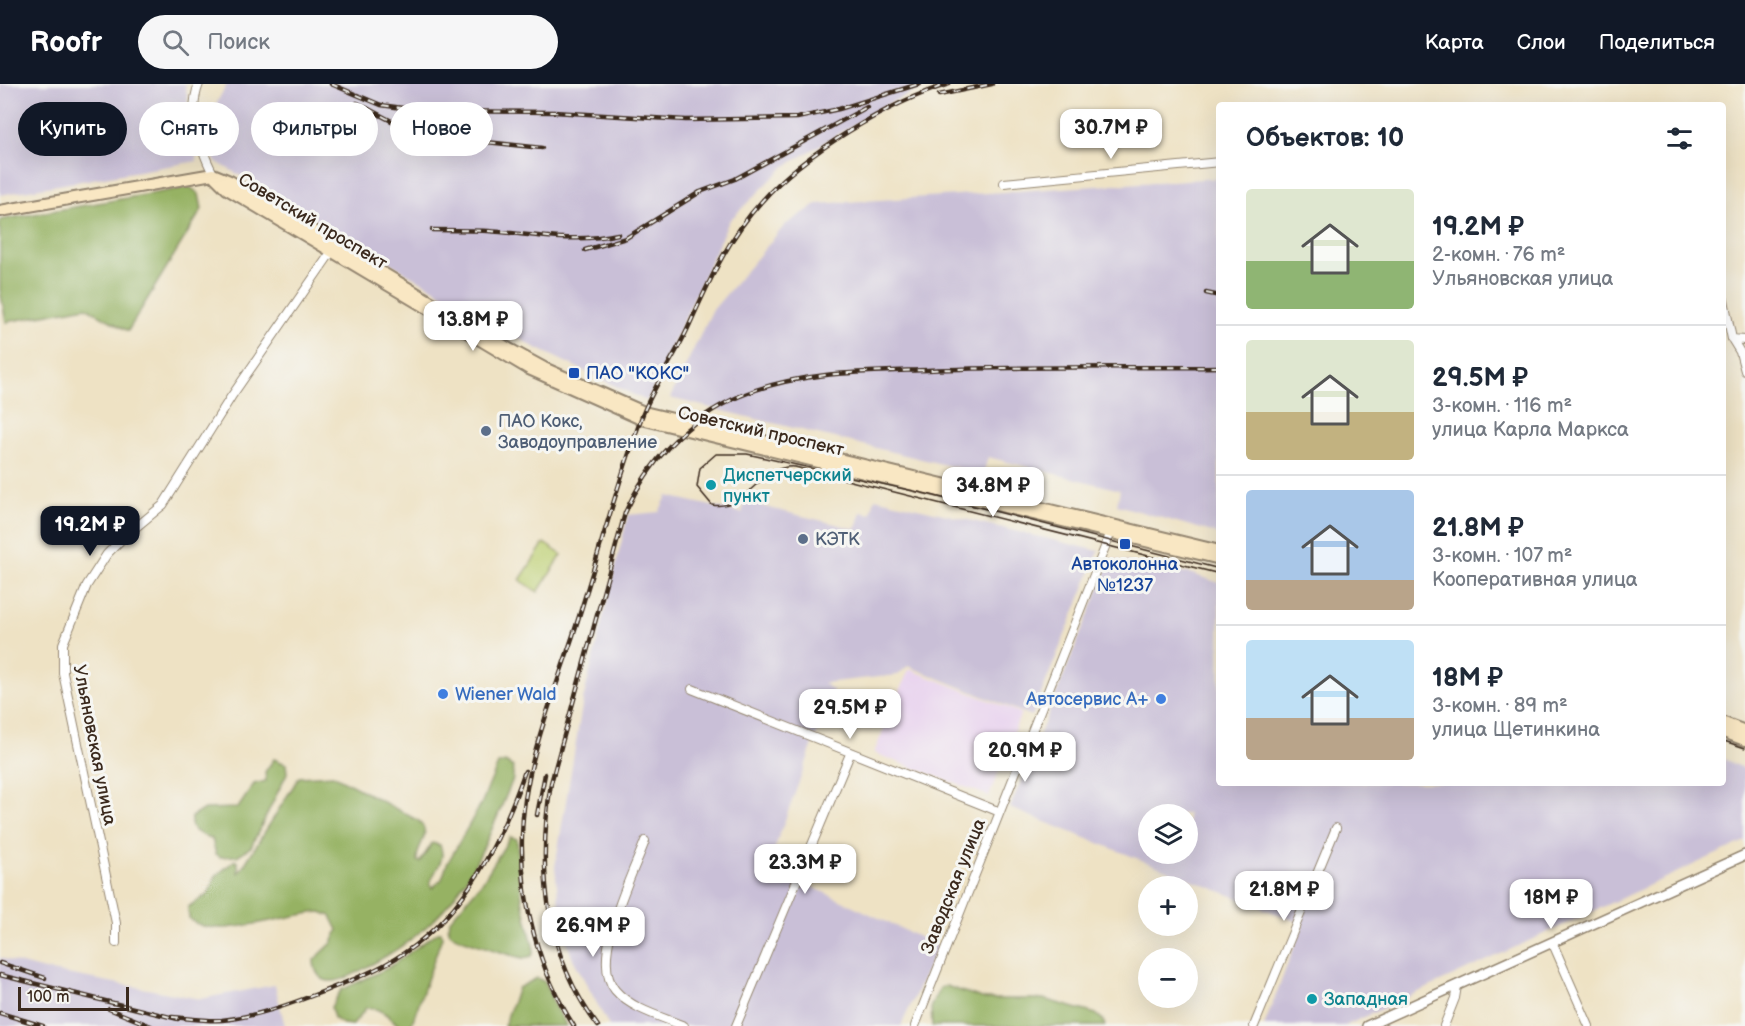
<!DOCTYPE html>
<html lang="ru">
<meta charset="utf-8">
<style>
body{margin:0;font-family:"Balsamiq Sans",sans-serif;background:#f6f6f7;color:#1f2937;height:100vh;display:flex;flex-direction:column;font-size:22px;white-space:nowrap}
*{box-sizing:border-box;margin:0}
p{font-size:20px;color:#747a83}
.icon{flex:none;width:33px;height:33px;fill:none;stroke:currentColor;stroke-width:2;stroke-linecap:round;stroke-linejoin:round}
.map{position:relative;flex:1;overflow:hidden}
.sheet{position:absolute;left:1216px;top:18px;width:510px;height:684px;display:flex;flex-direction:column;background:#fff;border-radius:6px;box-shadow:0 6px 24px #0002}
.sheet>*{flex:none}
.top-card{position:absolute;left:18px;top:18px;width:570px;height:54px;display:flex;gap:12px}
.buttons{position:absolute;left:1138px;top:720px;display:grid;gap:12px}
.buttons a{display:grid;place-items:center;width:60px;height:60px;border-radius:50%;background:#fff;box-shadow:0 6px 24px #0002;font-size:30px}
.scale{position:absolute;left:18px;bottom:15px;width:111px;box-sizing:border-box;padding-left:6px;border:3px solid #3b2a1e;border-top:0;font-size:16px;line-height:21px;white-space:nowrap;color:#3b2a1e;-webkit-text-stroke:4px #f6f6f2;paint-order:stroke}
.price{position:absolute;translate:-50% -51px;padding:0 14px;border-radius:12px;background:#fff;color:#222;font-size:20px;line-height:39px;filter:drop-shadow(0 2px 3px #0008)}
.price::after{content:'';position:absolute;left:50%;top:36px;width:18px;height:14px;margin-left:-9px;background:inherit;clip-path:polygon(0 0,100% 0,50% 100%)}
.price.active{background:#111827;color:#fff}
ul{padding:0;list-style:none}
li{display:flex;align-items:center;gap:18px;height:150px;padding:0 30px}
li+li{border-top:2px solid #e0e1e3}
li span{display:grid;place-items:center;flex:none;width:168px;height:120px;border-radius:6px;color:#555}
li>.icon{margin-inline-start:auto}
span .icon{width:72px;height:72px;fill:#fffc;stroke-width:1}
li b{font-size:26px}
h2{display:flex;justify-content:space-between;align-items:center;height:72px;padding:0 30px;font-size:26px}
.chip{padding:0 21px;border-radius:27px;background:#fff;box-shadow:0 6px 24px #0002;font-size:21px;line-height:54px}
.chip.active{background:#111827;color:#fff}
header{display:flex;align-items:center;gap:36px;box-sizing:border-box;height:84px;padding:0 30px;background:#111827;color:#fff}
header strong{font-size:28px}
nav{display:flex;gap:33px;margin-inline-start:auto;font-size:21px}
.search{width:420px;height:54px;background:#f6f6f7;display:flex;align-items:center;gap:15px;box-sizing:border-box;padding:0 21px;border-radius:33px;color:#747a83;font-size:22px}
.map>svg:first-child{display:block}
.built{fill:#e8d2ee}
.industrial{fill:#c9bfd7;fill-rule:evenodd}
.green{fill:#bdcf72;stroke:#7c7c48;stroke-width:1.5}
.forest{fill:#96b264;stroke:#686e41;stroke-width:1.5}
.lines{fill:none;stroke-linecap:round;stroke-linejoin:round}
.minor-casing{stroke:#948671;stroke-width:10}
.tertiary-casing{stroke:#948671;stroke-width:12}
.secondary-casing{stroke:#948671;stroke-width:14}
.minor{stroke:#fff;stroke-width:8}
.tertiary{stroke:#fff;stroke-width:9}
.secondary{stroke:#f9e7c3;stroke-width:10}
.tram{stroke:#3b2a1e;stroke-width:1.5}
.rail-casing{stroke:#3b2a1e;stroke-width:4.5}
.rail{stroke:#f6f6f2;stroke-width:2;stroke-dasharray:7;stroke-linecap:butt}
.transit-dot{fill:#1a4fb4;stroke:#f6f6f2;stroke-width:2}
.service-dot{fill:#5c6f8a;stroke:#f6f6f2;stroke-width:2}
.culture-dot{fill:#0f9aa8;stroke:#f6f6f2;stroke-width:2}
.shop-dot{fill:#3f7fe0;stroke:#f6f6f2;stroke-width:2}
.labels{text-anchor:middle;stroke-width:6;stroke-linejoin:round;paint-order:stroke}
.street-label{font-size:18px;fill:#3b2a1e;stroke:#f6f6f2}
.transit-label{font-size:18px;fill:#164399;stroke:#f6f6f2;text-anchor:start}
.service-label{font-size:18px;fill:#4e5e75;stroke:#f6f6f2;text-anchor:start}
.culture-label{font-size:18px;fill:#0d838f;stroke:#f6f6f2;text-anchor:start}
.shop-label{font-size:18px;fill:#366cbe;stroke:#f6f6f2;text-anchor:start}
</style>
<header>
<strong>Roofr</strong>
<div class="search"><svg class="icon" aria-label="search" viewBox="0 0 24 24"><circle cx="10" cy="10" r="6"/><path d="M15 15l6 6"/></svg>Поиск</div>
<nav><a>Карта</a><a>Слои</a><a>Поделиться</a></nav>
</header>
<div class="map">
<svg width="1745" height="942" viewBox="0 0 1745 942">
<rect width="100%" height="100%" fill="#f6f6f2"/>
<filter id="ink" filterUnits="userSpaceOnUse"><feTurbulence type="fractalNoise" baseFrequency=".0167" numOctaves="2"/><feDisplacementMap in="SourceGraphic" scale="12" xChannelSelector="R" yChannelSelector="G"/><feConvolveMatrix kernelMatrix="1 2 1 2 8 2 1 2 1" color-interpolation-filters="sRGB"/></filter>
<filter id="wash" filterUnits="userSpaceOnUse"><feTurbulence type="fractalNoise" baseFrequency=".008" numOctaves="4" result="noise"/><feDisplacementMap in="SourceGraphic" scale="24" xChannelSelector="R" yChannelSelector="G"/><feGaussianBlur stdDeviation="1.35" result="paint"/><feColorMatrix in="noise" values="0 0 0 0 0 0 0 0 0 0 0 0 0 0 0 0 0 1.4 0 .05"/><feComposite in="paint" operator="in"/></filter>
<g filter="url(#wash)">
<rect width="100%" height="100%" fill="#eee2c4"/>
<!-- built -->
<path class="built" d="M909,585L1021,629L989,712L874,669Z"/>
<!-- industrial -->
<path class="industrial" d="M0,0H185L197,77L0,111Z
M227,0H932L889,19L784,83L729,137L647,317L534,263L215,77L204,42Z
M1219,94V450L1117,421L1120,406L988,373L983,390L670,314L712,227L785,141L817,120Z
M667,412L742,429L746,412L762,415L761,422L856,445L861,428L871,430L875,414L1099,467L1032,632L908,582L898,591L823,599L833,606L768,782L938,862L901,942H609L572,873L561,839L555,783L583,616L628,431L659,428Z
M1111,475L1193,490L1219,499L1220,699H1724V675L1745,685V757L1345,942H1264L1303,840L1010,724ZM1149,730H1188V770H1149Z
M0,874L40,885L200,915L275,901L285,942H0Z"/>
<!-- green -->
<path class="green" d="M544,459L562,471L538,508L520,496Z"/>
<!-- forest -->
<path class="forest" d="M190,103L199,110L202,125L128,247L86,223L6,238L0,206V136Z
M274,675L286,680L287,689L251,763L237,772L220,773L216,770L212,755C200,750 189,748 191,733L204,725L238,724L254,700L266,697L265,688Z
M505,678L513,683V695C478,779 459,833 374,879C362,885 346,897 332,897C320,898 314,887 314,876L332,859L338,846L331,832L321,828C290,829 211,859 189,834L188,823L208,810L216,792L235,776L238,779V789L243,783L299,693L333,691L419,737C433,751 416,760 417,777L420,778L432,759L440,761C447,777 434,785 430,800L432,804L442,795L447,780L482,718L498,680Z
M510,753L517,755L522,816L534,866L532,872L524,874C518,874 455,854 451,850C447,846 448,842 449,837L483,797Z
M438,848H441L442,853L411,942H399C390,933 380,923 366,924L353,941L343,940L334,934L331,923L341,906L388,884Z
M537,894L545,898L555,923L567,942H504L518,904Z
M946,902L985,915H1043L1096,930L1103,936L1105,942H932L931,922L940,904Z"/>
</g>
<g filter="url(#ink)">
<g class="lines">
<defs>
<path id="minor" d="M199,0C187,30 200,63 213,90
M1004,99L1220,78
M1724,216L1732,255L1740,268L1745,287
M1732,255L1745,256
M692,605L1000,728
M645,757C632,792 589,874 615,906C631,925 662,933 684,942
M116,859V839L63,589V560L87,501L107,470L123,454L163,421L231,313L334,164
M1553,860L1589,942
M736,942L850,670
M915,942L1111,448
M1254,942L1336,744
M1444,942L1455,914L1457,902"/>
<path id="tertiary" d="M1367,942L1745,771"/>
<path id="secondary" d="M215,93L227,105L529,285L641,335L1220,475
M0,127L213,90L230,97L511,266L544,284L644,328L1220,467
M1724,639L1745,647
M1724,648L1745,656"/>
</defs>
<!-- minor casing -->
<use href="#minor" class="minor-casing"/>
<!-- tertiary casing -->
<use href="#tertiary" class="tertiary-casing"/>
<!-- secondary casing -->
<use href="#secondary" class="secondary-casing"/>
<!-- minor -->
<use href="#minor" class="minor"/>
<!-- tertiary -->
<use href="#tertiary" class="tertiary"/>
<!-- secondary -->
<use href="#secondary" class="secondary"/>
<!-- tram -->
<path class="tram" d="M1220,485L927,410L747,370H716L700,384L697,403L712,421C749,427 758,380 795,383L1220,490
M1724,657L1745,664"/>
<defs>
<path id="rail" d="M331,0L381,21L424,27L554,28L686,36L797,34L839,25L919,0
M939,11L992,0
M357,19L405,44L439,53L542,64
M432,146C450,146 469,146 488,147C533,150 573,160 618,150
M585,166L626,154L700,108L735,95L867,23
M1206,209L1220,212
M537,731L545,690
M0,879L45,894
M0,891L178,935
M109,925L151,942
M0,929L43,942
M172,933C188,934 205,937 222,936C255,933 291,920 322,908C350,897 379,886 404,869C467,827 501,756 525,687
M574,942C539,887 520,817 522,752C523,681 555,609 576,542C598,473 616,403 641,335C652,304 673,276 687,246C708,200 727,155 762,117C803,70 889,18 949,0
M598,942C544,870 537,785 551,699L625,429C648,378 687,335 740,312C798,287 866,288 928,286C1025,282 1122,284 1220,283"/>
</defs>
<!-- rail casing -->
<use href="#rail" class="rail-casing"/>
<!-- rail -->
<use href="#rail" class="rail"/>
</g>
</g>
<!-- markers -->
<g class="transit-dot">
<rect x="568" y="283" width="12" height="12" rx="3"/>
<rect x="1119" y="454" width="12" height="12" rx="3"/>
</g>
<g class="service-dot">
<circle cx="486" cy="347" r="6"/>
<circle cx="803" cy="455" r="6"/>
</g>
<g class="culture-dot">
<circle cx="711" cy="401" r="6"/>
<circle cx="1312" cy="915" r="6"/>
</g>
<g class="shop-dot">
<circle cx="443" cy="610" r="6"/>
<circle cx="1161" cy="615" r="6"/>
</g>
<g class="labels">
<!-- street labels -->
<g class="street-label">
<text transform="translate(313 137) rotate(31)" y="6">Советский проспект</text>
<text transform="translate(761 347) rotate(13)" y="6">Советский проспект</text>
<text transform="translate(95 661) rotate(79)" y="6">Ульяновская улица</text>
<text transform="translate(953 802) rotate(-68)" y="6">Заводская улица</text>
</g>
<!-- transit labels -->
<g class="transit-label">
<text x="586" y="295">ПАО "КОКС"</text>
<text x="1125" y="486" text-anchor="middle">Автоколонна<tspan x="1125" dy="21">№1237</tspan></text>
</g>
<!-- service labels -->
<g class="service-label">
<text x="498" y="343">ПАО Кокс,<tspan x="498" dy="21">Заводоуправление</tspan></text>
<text x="815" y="461">КЭТК</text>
</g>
<!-- culture labels -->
<g class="culture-label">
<text x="723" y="397">Диспетчерский<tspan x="723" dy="21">пункт</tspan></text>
<text x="1324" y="921">Западная</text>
</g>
<!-- shop labels -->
<g class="shop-label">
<text x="455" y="616">Wiener Wald</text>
<text x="1149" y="621" text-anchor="end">Автосервис А+</text>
</g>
</g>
</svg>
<div class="buttons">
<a><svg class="icon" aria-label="layers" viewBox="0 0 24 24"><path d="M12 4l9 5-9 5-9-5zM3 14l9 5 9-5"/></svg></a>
<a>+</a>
<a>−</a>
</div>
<div class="scale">100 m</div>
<b class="price" style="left:1111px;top:76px">30.7M ₽</b>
<b class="price" style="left:473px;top:268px">13.8M ₽</b>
<b class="price" style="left:993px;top:434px">34.8M ₽</b>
<b class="price active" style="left:90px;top:473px">19.2M ₽</b>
<b class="price" style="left:850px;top:656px">29.5M ₽</b>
<b class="price" style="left:1025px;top:699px">20.9M ₽</b>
<b class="price" style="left:805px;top:811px">23.3M ₽</b>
<b class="price" style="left:1284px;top:838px">21.8M ₽</b>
<b class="price" style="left:1551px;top:846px">18M ₽</b>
<b class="price" style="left:593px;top:874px">26.9M ₽</b>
<div class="top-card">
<a class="chip active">Купить</a>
<a class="chip">Снять</a>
<a class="chip">Фильтры</a>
<a class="chip">Новое</a>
</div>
<section class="sheet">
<h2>Объектов: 10<svg class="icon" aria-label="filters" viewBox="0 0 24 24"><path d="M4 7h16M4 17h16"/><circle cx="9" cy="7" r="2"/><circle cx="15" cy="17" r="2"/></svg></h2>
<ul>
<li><span style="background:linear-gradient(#dfe7d0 60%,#8fb573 0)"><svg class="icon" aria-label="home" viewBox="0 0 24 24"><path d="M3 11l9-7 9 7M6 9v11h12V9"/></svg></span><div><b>19.2M ₽</b><p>2-комн. · 76 m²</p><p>Ульяновская улица</p></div></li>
<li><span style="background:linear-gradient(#dfe7d0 60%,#c2b280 0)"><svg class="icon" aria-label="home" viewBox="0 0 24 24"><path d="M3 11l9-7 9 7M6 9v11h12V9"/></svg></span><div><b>29.5M ₽</b><p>3-комн. · 116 m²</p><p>улица Карла Маркса</p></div></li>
<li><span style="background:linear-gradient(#a9c7e8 75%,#b9a48a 0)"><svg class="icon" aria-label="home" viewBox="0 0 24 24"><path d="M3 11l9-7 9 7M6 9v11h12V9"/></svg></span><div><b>21.8M ₽</b><p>3-комн. · 107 m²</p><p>Кооперативная улица</p></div></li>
<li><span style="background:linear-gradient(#bfe0f5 65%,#b9a48a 0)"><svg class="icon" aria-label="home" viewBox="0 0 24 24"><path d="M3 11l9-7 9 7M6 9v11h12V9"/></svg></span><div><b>18M ₽</b><p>3-комн. · 89 m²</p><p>улица Щетинкина</p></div></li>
</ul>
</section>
</div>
